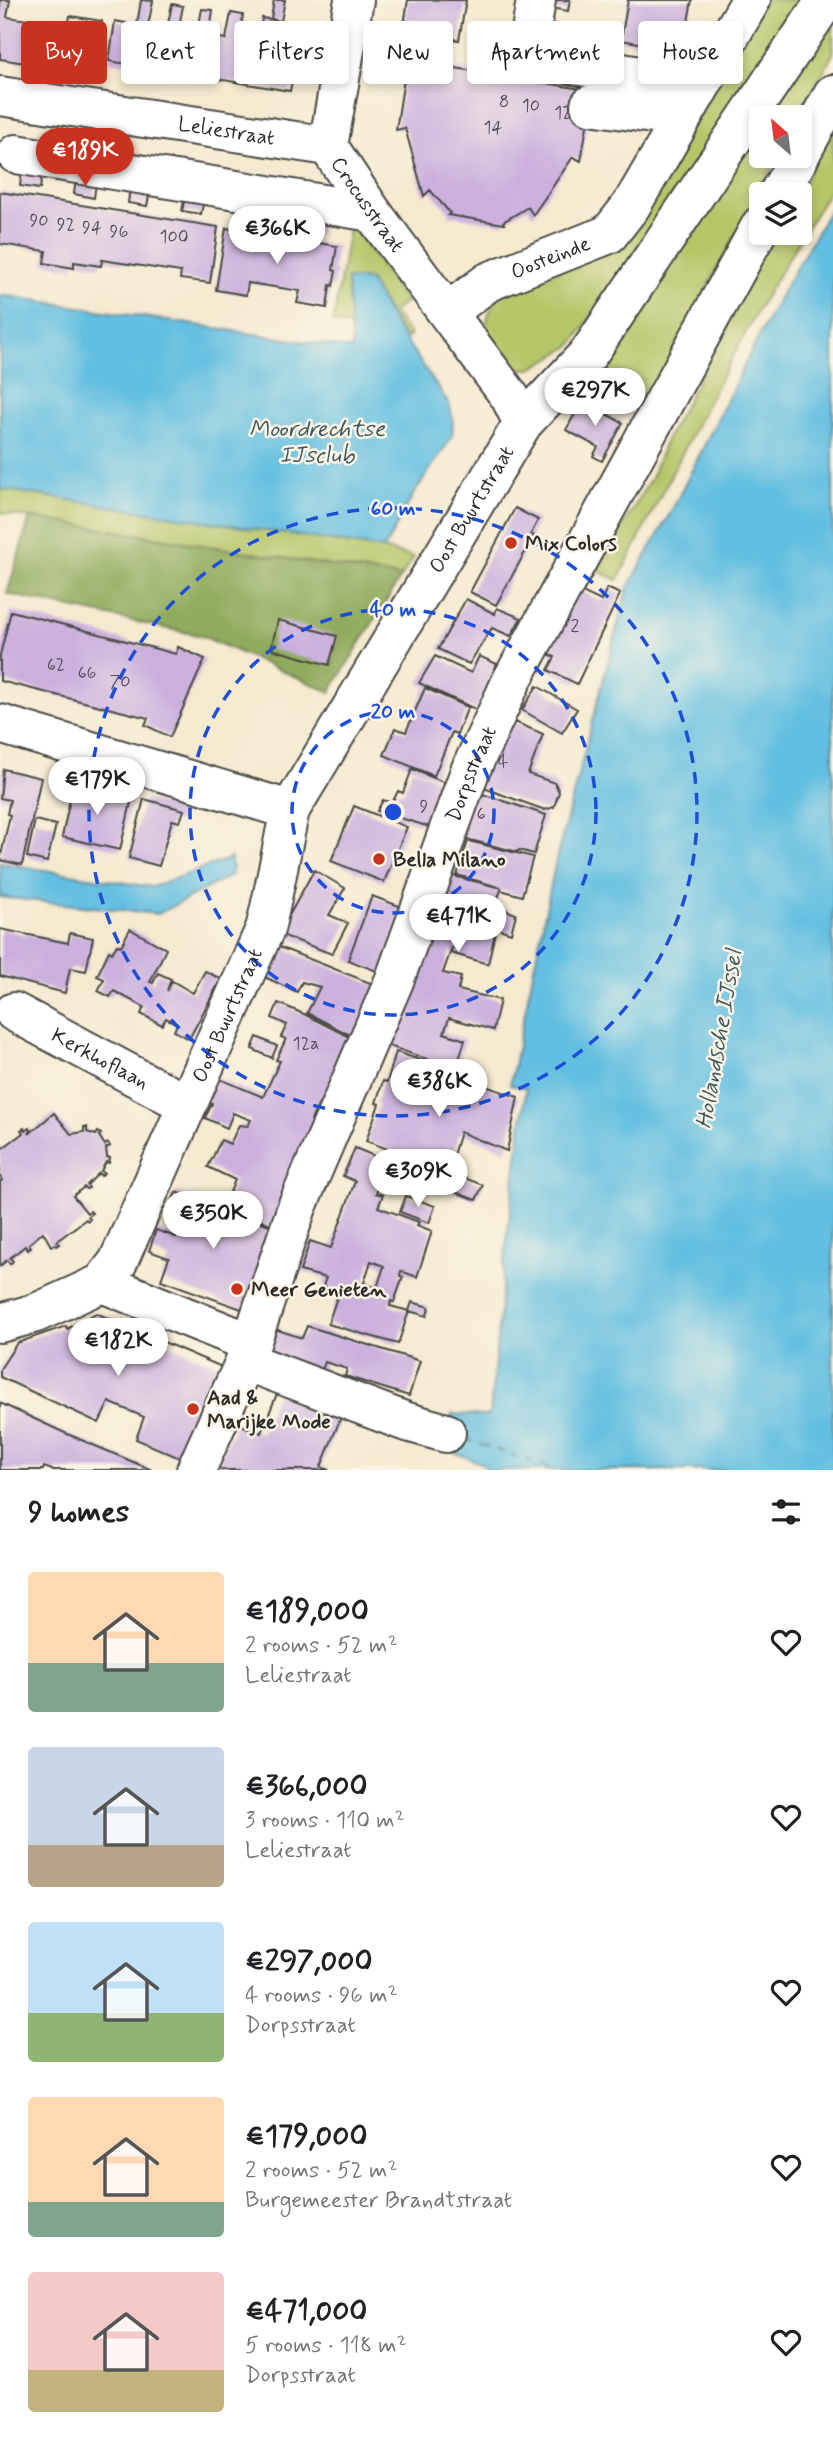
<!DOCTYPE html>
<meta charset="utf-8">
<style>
body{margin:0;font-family:Mynerve,sans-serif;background:#f6f6f6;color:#202124;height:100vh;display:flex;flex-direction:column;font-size:26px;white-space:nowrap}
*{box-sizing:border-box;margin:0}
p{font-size:23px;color:#757577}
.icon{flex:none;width:38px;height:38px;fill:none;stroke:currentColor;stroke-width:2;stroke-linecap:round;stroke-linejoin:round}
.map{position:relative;height:1470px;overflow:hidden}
.details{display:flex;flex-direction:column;background:#fff;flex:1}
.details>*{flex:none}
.guide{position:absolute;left:21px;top:21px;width:791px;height:63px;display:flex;gap:14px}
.needle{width:46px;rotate:332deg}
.tools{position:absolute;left:749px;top:105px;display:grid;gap:14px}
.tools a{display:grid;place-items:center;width:63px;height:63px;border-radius:7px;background:#fff;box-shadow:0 4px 10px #0003;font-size:35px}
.price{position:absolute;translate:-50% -60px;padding:0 16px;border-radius:24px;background:#fff;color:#222;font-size:23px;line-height:46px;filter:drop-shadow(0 2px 4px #0008)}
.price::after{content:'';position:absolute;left:50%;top:42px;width:21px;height:16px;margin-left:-10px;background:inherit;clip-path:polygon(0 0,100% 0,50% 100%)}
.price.active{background:#c8321e;color:#fff}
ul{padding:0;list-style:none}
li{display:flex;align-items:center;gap:21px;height:175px;padding:0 28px}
li span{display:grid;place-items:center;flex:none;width:196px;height:140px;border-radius:7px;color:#555}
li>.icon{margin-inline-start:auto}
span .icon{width:84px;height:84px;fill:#fffc;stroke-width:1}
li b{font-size:30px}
h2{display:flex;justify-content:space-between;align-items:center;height:84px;padding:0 28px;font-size:30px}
.chip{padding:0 24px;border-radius:7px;background:#fff;box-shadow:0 4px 10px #0003;font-size:24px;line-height:63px}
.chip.active{background:#c8321e;color:#fff}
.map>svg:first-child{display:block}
.green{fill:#b5c669;stroke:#70784a;stroke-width:2}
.forest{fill:#90ab5d;stroke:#5e6b44;stroke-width:2}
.water{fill:#63bfe1;stroke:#477586;stroke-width:2}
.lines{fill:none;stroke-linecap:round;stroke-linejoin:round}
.ferry{stroke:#3c5762;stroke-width:2;stroke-dasharray:9 7;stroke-linecap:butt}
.building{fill:#cbb0de;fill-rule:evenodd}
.minor-casing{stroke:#494844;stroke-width:42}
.minor{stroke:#fff;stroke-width:38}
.ring{fill:none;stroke:#1d4ed8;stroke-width:3.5;stroke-dasharray:12 9}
.poi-dot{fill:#c8321e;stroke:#fcf5e5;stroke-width:2.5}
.labels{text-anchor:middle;stroke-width:5;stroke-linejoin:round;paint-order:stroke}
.number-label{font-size:18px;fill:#534c58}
.street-label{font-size:21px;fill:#2b2b2b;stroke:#fcf5e5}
.poi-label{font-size:21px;font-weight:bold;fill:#2b2b2b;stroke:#fcf5e5;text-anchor:start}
.water-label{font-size:23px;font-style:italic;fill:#3c5762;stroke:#fcf5e5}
.centre{fill:#1d4ed8;stroke:#fcf5e5;stroke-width:3.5}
.ring-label{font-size:21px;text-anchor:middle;font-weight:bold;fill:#1d4ed8;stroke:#fcf5e5;stroke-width:5;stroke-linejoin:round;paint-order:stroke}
</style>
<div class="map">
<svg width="833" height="1470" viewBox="0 0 833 1470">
<rect width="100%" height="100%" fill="#fcf5e5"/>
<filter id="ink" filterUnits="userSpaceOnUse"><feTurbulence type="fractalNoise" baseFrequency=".0143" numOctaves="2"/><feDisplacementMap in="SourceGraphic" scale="14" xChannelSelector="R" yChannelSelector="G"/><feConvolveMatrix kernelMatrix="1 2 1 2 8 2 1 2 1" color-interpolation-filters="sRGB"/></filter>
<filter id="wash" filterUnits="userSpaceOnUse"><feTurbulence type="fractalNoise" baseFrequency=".00686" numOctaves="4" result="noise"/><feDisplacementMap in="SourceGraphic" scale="28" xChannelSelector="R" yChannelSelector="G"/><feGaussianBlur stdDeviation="1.57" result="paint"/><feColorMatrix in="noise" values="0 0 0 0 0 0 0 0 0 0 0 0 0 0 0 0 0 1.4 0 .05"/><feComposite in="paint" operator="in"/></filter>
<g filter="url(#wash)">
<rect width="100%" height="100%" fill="#f5e9cf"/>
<!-- green -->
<path class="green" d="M765,0H805L572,345L531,369H512C490,342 474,330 499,296L606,250Z
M833,10V54L799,117H763Z
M833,113V184L761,304L707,404L618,580L597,571L652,476L665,442L697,382L769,233H800V194Z
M761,120V156H778L648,398L638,391L626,409H616L609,412L573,391Z
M350,222L406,302L393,312L410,335L405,339L369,280L347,279L351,326L333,323Z
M0,489L383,549L414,557L401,577L0,513Z"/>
<!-- forest -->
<path class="forest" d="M30,517L401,577L330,692L202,636L7,594Z"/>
<!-- water -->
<path class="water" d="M833,204V1470H486L485,1465L443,1448L452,1414L487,1416L490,1412L507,1237L526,1088L510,1085L556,860L627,590L673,508L772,310Z
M347,279L369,280L394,323L449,404L453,420L452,437L413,495L384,549L0,489V295L352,349Z
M231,858L232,875L158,914L0,897V863L152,887Z"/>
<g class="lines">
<!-- ferry -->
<path class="ferry" d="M465,1439L557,1470"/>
</g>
<g id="blocks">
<!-- building -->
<path class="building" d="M0,0H10L7,17L68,26L70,16L102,21L93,74L0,59Z
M141,0L153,1L148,26L167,29L172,4L183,6L178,31L197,35L202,9L213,10L209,36L226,39L231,13L243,15L239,40L258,43L262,18L273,20L269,45L288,48L292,24L303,25L290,91L109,61L115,21L137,25Z
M274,0H285L281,21L271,19Z
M408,0H466L459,40L403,31Z
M552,0H570L568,11L551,8Z
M628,0H692L685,39H681L679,50L621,40Z
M479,27L509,32L506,48L476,43Z
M540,31L580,38L576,58L538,45Z
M407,60L593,91L581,161L573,157L533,215L528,207L503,222L504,224L448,215L450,213L430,190L424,196L405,128L396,130Z
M22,170L42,174L40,189L20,186Z
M76,179L96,182L94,198L74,194Z
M130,188L150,191L147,206L128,203Z
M0,192L218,227L210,283L180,279L181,272L102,260L101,266L74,262V268L44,263L46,251L0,244Z
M185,197L204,200L201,214L182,211Z
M249,207L268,210L266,225L246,222Z
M302,215L322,219L320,233L300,230Z
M226,228L337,246L333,270L336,271L333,286L330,285L327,308L297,303L300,291L248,283L246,295L216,290Z
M582,401L623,423L602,461L593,456L598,447L566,430Z
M515,508L538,520L531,534L534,536L496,605L470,592Z
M607,588L620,594L577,684L548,670L555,657L548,654L578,590L601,601Z
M466,599L495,614L497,608L521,618L511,636L492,628L469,664L438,649Z
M11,611L176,654L178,647L205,659L170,737L145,725L148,718L0,681V655Z
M278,620L337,636L329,665L271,649Z
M435,656L471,673L479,656L497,664L477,710L419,683Z
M537,686L577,709L562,733L522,710Z
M425,688L468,707L457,734L452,732L434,776L384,755L395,728L406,732Z
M508,719L543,734L528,774L555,783L559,792L554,807L545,810L478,786Z
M3,769L41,778L22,865L0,860L10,815L7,814L10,800L0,798Z
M412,769L446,783L430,827L377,811L383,800L392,803L398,791L403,793Z
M73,785L132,798L120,850L62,837Z
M476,792L546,815L534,854L519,850L518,852L458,837Z
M144,799L184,810L180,822L172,820L159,866L129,858Z
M354,806L407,827L384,882L331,861Z
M35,820L56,825L47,862L27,857Z
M468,841L533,857L522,896L501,890L495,906L516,914L511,933L496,928L488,964L451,953L452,947L443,973L461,977L458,990L500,1000L493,1030L449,1018L444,1033L465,1040L456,1069L386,1045L445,874L502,888L457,875Z
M314,870L345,888L329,915L348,923L332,954L279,934Z
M372,896L402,907L382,973L348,960Z
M0,929L68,943L70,933L93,938L86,971L70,968L65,993L0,976Z
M130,929L166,949L150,982L153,983L158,973L171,979L167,991L172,981L193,993L205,971L221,979L189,1039L174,1031L177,1024L166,1018L162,1025L141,1014L144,1007L114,991L110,997L98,991L104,979L97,976L109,951L112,953L117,945L121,946Z
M274,945L378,986L358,1039L307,1013L320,987L302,982L297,992L258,974Z
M278,1003L306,1015L357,1041L337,1089L329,1084L311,1120L319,1124L272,1225L225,1204L235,1180L208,1167L221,1140L230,1144L239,1125L248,1126L251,1120L233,1113L227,1128L205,1118L212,1104L202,1099L213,1076L263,1097L280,1061L276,1060L286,1039L281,1037L287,1025L272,1018Z
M257,1037L277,1046L272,1058L252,1049Z
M396,1052L442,1067L436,1085L451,1090L456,1076L518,1097L507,1151L460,1132L448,1172L483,1185L476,1200L425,1181L431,1165L366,1141L379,1104L376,1103L383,1081L387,1082Z
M54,1113L71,1134L84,1132V1127H87V1132L96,1135L98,1132L101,1134L99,1136L105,1145L108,1143L110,1146L106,1148L107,1157L110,1158L109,1163L106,1162L101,1171L104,1173L101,1176L99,1173L87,1185L89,1188L86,1189L84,1187L73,1196L87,1213L90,1211L92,1213L88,1216L90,1219L88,1221L86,1219L57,1241L59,1244L56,1246L55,1244L51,1246L43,1232L29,1244L31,1247L28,1250L25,1246L10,1258L13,1261L10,1264L7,1260L0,1266V1182L2,1180L0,1177V1150L23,1133L21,1130L24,1128L25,1131L29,1128L31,1130L29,1134Z
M355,1148L389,1162L376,1193L383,1195L378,1207L419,1222L417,1225L432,1231L417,1277L401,1271L400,1276L403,1277L394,1302L391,1301L390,1306L409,1311L398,1344L328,1324L339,1291L323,1286L326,1278L300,1271L310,1241L331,1248L355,1181L343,1176ZM371,1261L384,1266L377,1288L364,1283Z
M176,1192L221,1210L222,1207L272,1226L244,1310L161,1280L169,1258L149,1251L156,1230L176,1237L185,1212L170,1207Z
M406,1196L435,1206L429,1223L400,1212Z
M412,1302L429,1307L427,1316L409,1311Z
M96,1313L222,1367L184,1460L136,1439L144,1417L109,1402L99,1423L0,1377V1369L17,1343L66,1326L67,1329Z
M307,1326L420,1361L409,1396L345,1376L347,1369L325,1362L322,1370L261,1360L272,1328L302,1338Z
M279,1389L341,1417L321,1467L329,1470H222L216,1467L236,1423L261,1433Z
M0,1403L65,1433L152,1470H52L44,1467L43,1470H0Z"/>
</g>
</g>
<g filter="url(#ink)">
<use href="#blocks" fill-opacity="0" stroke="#494844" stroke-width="2"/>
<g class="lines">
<defs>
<g id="minor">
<path id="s1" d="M354,0L328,146L372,212L510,397L523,423"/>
<path d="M536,0L527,57L699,86"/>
<path id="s2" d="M0,96L328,146"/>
<path d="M590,105L681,118"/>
<path d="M16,154L372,212"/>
<path d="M800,155L833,94"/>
<path d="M778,194L800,156"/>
<path id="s3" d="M448,312L488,282L609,234L631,206L751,0"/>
<path d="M0,724L290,810"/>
<path id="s4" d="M14,1012L186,1104"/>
<path d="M102,1283L251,1343"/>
<path id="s5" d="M0,1323L36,1313L102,1283L118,1262L265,929C275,890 281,850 290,810L523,423L589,353L826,0"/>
<path d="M245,1361L404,1421L446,1433"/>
<path id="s6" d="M196,1470L245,1361L297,1207L394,981L470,771L512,680L761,225"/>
</g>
</defs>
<!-- minor casing -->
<use href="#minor" class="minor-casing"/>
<!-- minor -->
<use href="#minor" class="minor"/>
</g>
</g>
<!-- distance rings -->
<g class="ring">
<circle cx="393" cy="812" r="101"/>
<circle cx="393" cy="812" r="203"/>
<circle cx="393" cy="812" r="304"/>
</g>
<!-- markers -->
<g class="poi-dot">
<circle cx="511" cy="543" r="7"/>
<circle cx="379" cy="859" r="7"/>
<circle cx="237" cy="1289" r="7"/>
<circle cx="193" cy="1409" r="7"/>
</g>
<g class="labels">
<!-- number labels -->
<g class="number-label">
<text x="504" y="107">8</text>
<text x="531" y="111">10</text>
<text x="563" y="118">12</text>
<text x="493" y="133">14</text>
<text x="39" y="226">90</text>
<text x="66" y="230">92</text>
<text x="92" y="233">94</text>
<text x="119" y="237">96</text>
<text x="174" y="242">100</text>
<text x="575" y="631">2</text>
<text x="56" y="670">62</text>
<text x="87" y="678">66</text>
<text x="120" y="687">70</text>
<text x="503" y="767">4</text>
<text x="424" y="812">9</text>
<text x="481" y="819">6</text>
<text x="306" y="1049">12a</text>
</g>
<!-- street labels -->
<g class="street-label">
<text dy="7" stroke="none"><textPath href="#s2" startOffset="229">Leliestraat</textPath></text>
<text dy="7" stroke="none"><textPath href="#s1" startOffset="219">Crocusstraat</textPath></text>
<text dy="7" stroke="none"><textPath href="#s3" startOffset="117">Oosteinde</textPath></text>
<text dy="7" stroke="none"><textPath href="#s5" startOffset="973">Oost Buurtstraat</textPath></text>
<text dy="7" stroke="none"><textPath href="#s6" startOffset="749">Dorpsstraat</textPath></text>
<text dy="7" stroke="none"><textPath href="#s5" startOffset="406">Oost Buurtstraat</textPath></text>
<text dy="7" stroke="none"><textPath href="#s4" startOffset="98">Kerkhoflaan</textPath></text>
</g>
<!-- poi labels -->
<g class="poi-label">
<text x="525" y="550">Mix Colors</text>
<text x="393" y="866">Bella Milano</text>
<text x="251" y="1296">Meer Genieten</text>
<text x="207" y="1404">Aad &amp;<tspan x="207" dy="24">Marijke Mode</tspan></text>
</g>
<!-- water labels -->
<g class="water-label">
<text x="317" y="436">Moordrechtse<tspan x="317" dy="26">IJsclub</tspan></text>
<text transform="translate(718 1039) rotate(-80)" y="8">Hollandsche IJssel</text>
</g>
</g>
<circle cx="393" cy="812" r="10" class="centre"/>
<g class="ring-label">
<text x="393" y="515">60 m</text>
<text x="393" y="616">40 m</text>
<text x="393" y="718">20 m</text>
</g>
</svg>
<div class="tools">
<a><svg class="needle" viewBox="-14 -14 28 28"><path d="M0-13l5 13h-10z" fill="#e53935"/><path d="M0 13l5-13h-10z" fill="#757577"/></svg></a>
<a><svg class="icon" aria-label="layers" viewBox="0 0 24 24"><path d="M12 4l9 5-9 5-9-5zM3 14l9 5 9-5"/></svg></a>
</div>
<b class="price active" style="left:85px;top:188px">€189K</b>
<b class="price" style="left:277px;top:266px">€366K</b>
<b class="price" style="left:595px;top:428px">€297K</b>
<b class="price" style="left:97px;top:817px">€179K</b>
<b class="price" style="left:458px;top:954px">€471K</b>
<b class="price" style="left:439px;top:1119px">€386K</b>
<b class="price" style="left:418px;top:1209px">€309K</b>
<b class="price" style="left:213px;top:1251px">€350K</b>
<b class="price" style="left:118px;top:1378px">€182K</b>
<div class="guide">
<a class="chip active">Buy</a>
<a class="chip">Rent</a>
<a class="chip">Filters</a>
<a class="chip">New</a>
<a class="chip">Apartment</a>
<a class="chip">House</a>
</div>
</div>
<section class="details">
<h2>9 homes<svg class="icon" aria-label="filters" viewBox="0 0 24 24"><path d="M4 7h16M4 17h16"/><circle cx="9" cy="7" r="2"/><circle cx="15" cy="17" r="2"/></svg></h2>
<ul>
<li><span style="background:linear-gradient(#ffd9b3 65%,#7fa58c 0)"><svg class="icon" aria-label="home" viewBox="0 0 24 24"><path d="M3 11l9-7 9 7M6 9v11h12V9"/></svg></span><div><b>€189,000</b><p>2 rooms · 52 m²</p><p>Leliestraat</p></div><svg class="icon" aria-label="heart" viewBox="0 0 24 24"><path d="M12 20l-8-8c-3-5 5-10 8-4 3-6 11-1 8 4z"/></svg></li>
<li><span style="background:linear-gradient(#c9d6e8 70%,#b9a48a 0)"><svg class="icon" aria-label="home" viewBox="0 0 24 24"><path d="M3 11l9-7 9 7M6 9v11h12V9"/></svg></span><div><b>€366,000</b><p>3 rooms · 110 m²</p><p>Leliestraat</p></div><svg class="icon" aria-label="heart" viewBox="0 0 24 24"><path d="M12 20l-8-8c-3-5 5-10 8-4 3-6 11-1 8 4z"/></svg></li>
<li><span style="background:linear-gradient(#bfe0f5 65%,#8fb573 0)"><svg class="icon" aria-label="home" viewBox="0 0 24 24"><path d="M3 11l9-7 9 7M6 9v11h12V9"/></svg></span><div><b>€297,000</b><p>4 rooms · 96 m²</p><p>Dorpsstraat</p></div><svg class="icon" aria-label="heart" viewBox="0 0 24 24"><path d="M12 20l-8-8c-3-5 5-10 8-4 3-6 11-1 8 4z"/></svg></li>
<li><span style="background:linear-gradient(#ffd9b3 75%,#7fa58c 0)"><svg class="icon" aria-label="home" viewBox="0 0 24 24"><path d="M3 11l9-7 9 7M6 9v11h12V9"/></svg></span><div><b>€179,000</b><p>2 rooms · 52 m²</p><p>Burgemeester Brandtstraat</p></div><svg class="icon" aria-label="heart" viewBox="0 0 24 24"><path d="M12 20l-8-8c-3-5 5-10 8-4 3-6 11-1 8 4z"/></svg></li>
<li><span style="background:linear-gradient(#f6c9c9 70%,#c2b280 0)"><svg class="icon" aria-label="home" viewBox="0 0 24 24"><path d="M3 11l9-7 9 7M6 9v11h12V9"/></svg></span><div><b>€471,000</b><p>5 rooms · 118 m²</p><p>Dorpsstraat</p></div><svg class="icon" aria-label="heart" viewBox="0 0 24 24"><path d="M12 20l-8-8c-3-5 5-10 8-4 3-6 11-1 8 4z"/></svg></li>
</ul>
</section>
